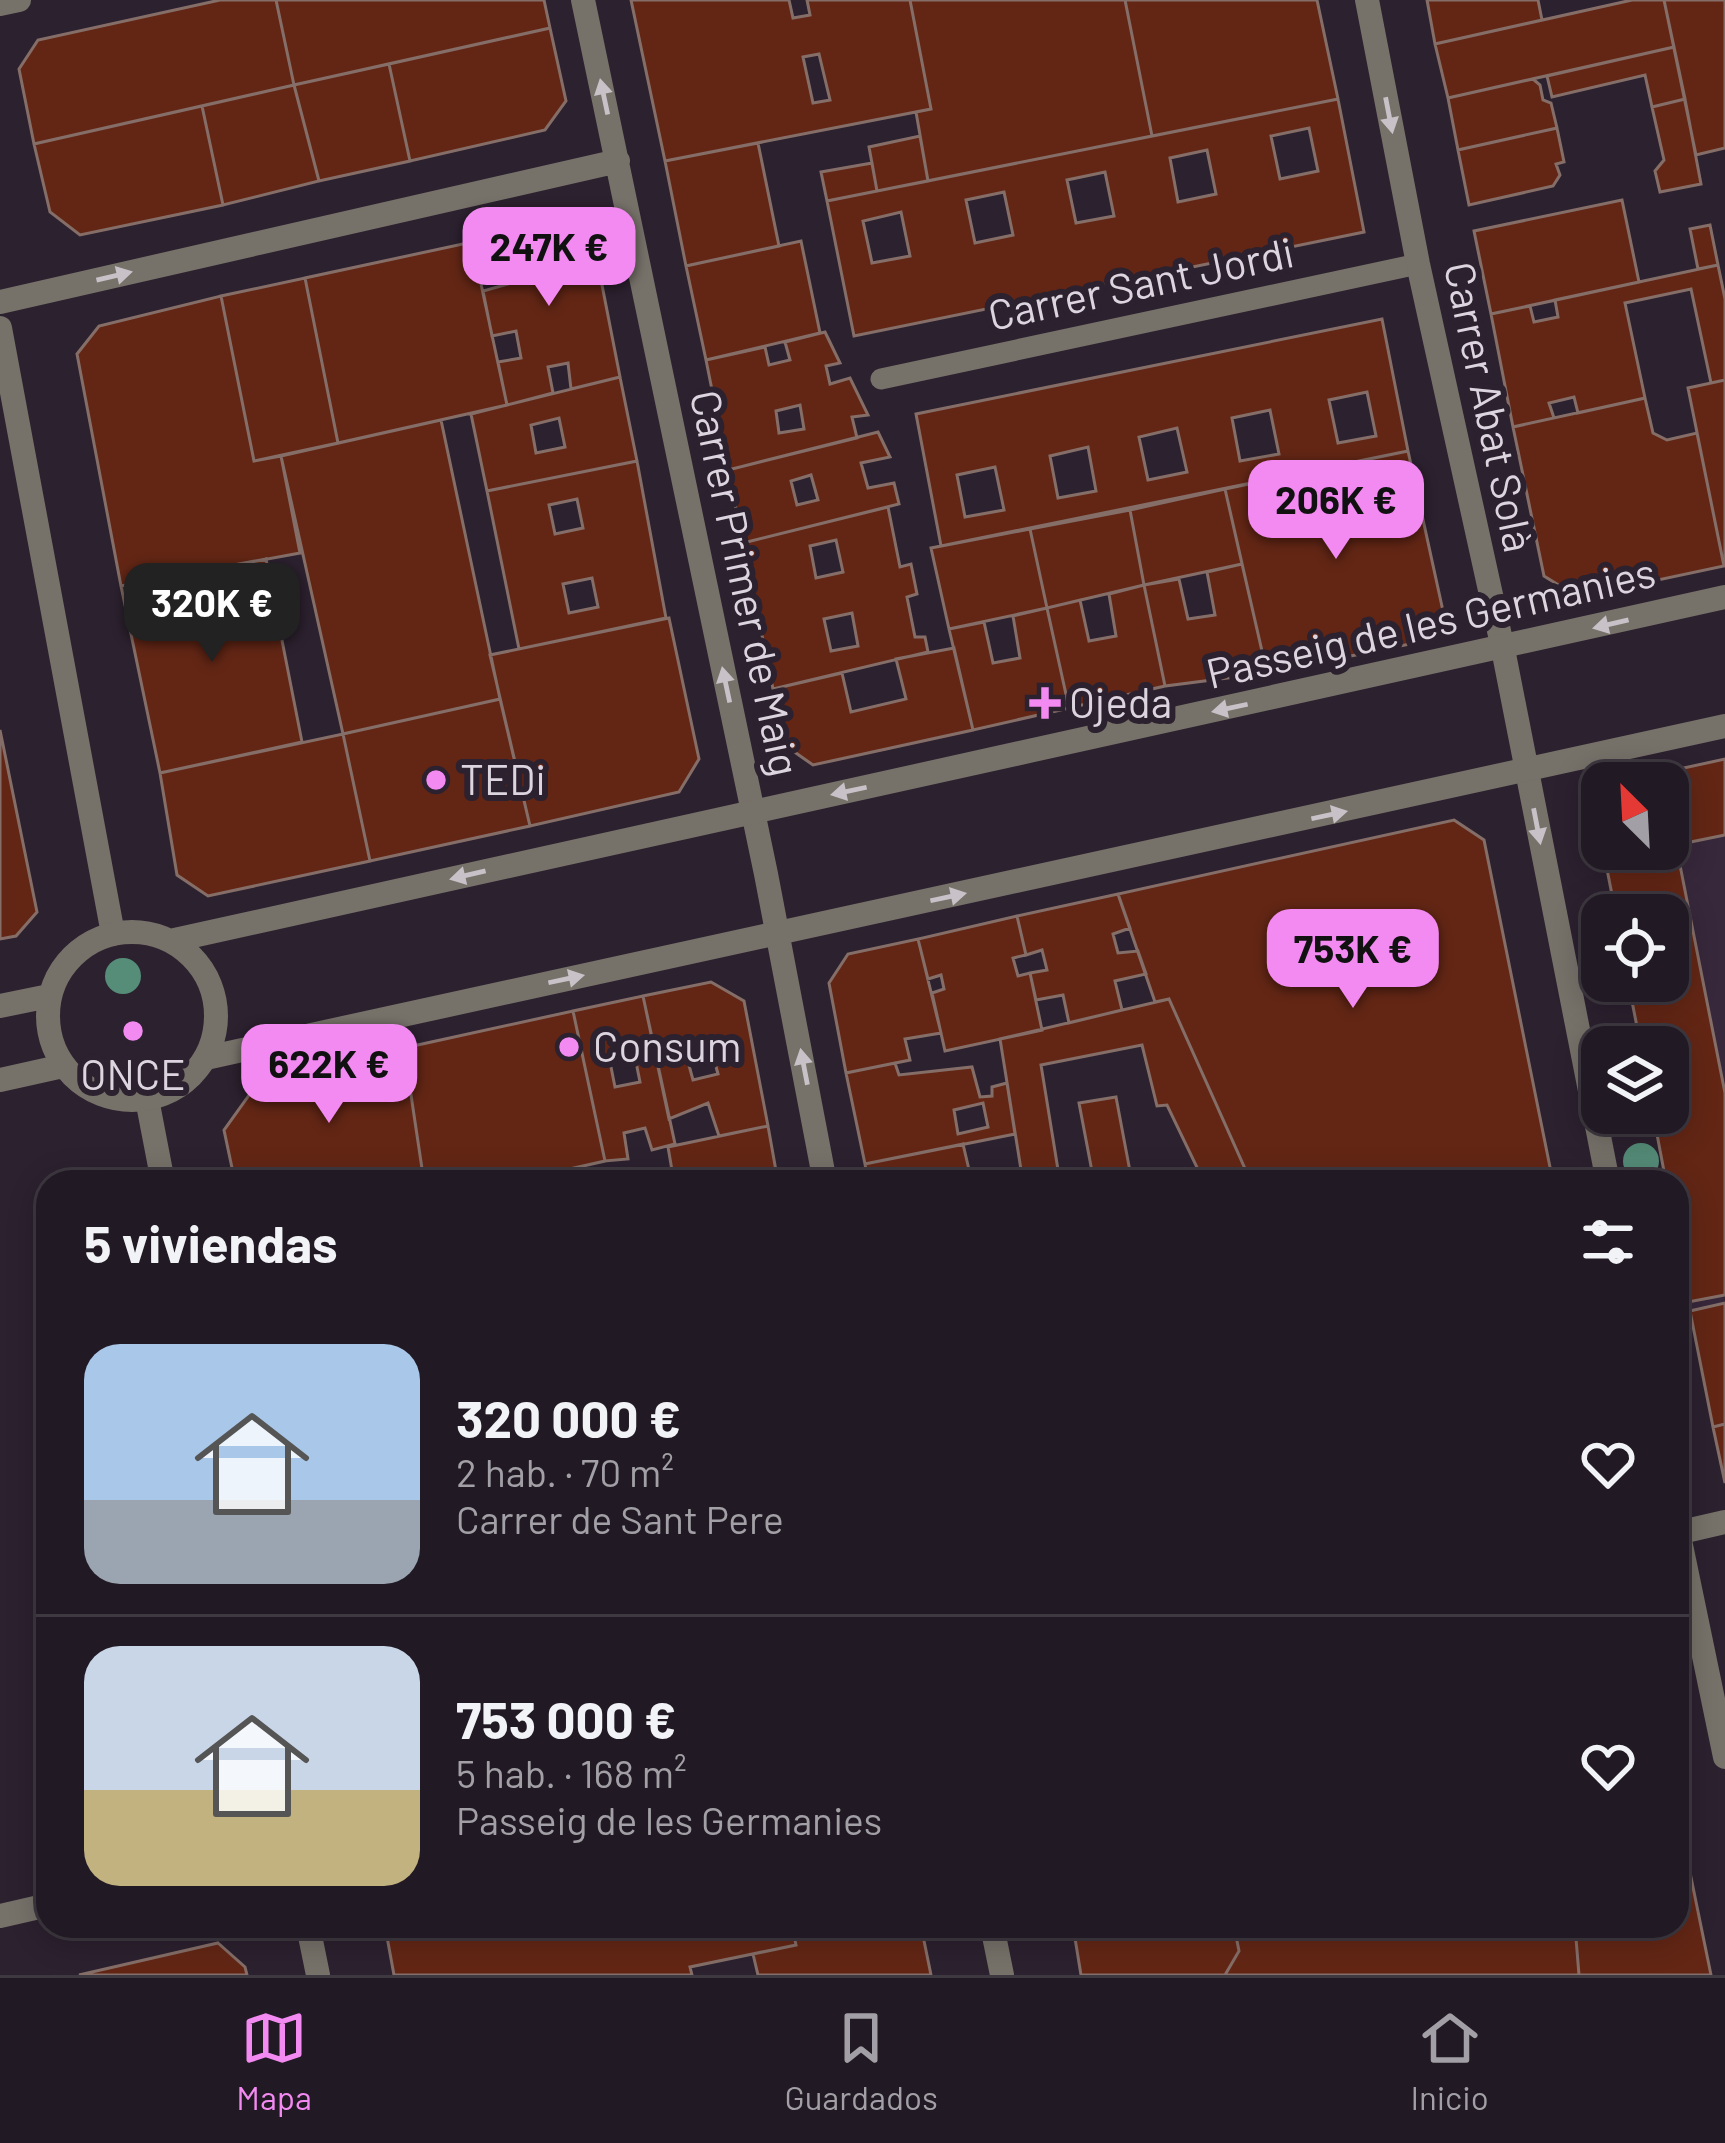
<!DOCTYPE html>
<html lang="es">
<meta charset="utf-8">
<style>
body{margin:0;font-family:Barlow,sans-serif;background:#2d2630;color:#f1f3f6;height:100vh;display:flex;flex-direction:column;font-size:45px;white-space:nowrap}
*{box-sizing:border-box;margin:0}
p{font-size:39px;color:#a2a0a6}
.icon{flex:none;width:66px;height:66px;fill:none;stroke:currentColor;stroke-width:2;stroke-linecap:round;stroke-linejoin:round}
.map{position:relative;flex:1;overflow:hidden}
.side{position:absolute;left:36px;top:1170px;width:1653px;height:768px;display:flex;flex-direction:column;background:#211923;border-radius:36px;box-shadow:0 6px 30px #0003,0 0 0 3px #3e3841}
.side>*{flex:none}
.needle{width:78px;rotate:336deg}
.controls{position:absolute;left:1581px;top:762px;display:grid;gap:24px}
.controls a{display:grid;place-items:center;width:108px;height:108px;border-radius:24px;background:#211923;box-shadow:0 6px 30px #0003,0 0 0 3px #3e3841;font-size:60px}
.price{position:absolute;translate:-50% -102px;padding:0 27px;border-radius:24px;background:#f38af2;color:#111;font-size:39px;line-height:78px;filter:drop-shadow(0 3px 6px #0008)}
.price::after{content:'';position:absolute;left:50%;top:72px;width:36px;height:27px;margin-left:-18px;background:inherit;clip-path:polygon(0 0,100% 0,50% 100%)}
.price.active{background:#222;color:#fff}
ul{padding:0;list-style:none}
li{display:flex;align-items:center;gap:36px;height:300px;padding:0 48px}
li+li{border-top:3px solid #3e3841}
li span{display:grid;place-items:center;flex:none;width:336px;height:240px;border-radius:36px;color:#555}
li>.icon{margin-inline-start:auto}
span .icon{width:144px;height:144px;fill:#fffc;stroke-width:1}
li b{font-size:51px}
h2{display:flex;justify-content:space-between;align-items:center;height:144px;padding:0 48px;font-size:51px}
.tab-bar{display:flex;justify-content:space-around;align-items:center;height:168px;border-top:3px solid #3e3841;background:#211923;font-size:33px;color:#a2a0a6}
.tab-bar a{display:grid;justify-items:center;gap:6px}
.tab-bar .active{color:#f38af2}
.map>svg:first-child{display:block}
.built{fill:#37283b}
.building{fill:#632615;stroke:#856e68;stroke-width:3;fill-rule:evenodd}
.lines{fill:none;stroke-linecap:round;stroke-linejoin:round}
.service{stroke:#767169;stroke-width:21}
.minor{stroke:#767169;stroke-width:24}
.tertiary{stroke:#767169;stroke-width:24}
.tree{fill:#558d79}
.oneway{fill:#c8c1c7}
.poi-dot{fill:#f38af2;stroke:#2c212f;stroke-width:4.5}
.labels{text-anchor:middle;stroke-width:12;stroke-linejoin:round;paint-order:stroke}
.street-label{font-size:42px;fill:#dcd5df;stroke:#2c212f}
.poi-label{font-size:42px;fill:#dcd5df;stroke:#2c212f;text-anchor:start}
</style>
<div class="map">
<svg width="1725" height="1975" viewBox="0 0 1725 1975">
<rect width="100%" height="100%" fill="#2c212f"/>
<!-- built -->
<path class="built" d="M1725,759V1424L1713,1427L1677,1242V1182H1666L1653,1113H1668V1047H1641L1628,981H1668V915H1616L1603,849H1668V783H1615Z"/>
<!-- building -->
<path class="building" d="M220,0H276L294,85L34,144L19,69L38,40Z
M276,0H544L550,28L294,85Z
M631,0H789L793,18L810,15L807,0H910L931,109L665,161ZM819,54L830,100L813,103L803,57Z
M910,0H1125L1152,136L928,181L916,112L931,109Z
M1125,0H1317L1338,99L1152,136Z
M1427,0H1538L1542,20L1435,44Z
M1632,0H1664L1674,47L1448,98L1435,44Z
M1664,0H1725V148L1696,155Z
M550,28L566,101L545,130L410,161L389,64Z
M1674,47L1685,99L1652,107L1645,75L1552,97L1547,76Z
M389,64L410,161L319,181L294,85Z
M1533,79L1540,85L1543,100L1551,103L1557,128L1458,150L1448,98Z
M294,85L319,181L223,205L202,106Z
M1338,99L1364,232L854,336L827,201ZM1309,128L1318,171L1280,179L1271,136ZM1207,150L1216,194L1178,202L1170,158ZM1105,172L1114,216L1076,223L1067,180ZM1004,192L1013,235L975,243L966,200ZM901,212L910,256L872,263L863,221Z
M1685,99L1701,184L1660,192L1655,171L1664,160L1652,107Z
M202,106L223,205L80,235L50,212L34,144Z
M1557,128L1564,162L1556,164L1560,175L1553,186L1469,205L1458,150Z
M920,136L928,181L877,191L869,147Z
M758,143L779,246L686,266L665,161Z
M872,163L877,191L827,201L821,172Z
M1622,200L1639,282L1491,314L1474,231Z
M569,221L593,239L620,377L571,389L568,363L548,367L553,393L507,405L498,362L521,358L516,331L492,336L483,291L508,284L501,262L478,267L472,242Z
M1710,225L1718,265L1698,269L1690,229Z
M801,241L820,333L706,360L686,266Z
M472,242L507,405L338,443L305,278Z
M1718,265L1725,299V380L1711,383L1691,289L1625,303L1645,398L1578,413L1574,397L1549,403L1554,418L1513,427L1491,314L1530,306L1534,322L1558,317L1555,300Z
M305,278L338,443L254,461L221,296Z
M221,296L254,461L281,456L300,553L121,586L77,354L99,326Z
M1382,319L1408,451L941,546L916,414ZM1367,392L1376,436L1338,443L1329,400ZM1270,410L1279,454L1240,461L1232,418ZM1177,428L1187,472L1148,480L1139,437ZM1088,447L1096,491L1058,498L1050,456ZM995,467L1004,510L965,517L957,475Z
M825,332L840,363L826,366L830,384L850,378L868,415L852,417L857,438L728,470L706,360L765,347L769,365L790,360L785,342ZM800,405L804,429L779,433L776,411Z
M620,377L637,461L487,491L471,414ZM559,418L565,447L536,453L531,425Z
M1725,380V566H1724L1688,388Z
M1645,398L1653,433L1667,440L1697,433L1724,566L1578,597L1544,576L1513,427Z
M441,420L500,699L343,734L281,456Z
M878,432L890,457L861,463L868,488L894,483L899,504L743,543L728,470ZM811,475L818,500L797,505L791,481Z
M1408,451L1443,611L1425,641L1267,673L1225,489Z
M637,461L666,618L519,649L487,491ZM577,499L583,528L555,534L549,505ZM592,578L598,607L569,613L563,584Z
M1225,489L1242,564L1144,585L1130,510Z
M888,507L900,567L911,564L917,594L907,597L915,637H925L928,652L773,689L743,543ZM836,540L843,572L816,578L810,546ZM852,613L858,646L831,651L824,619Z
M1130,510L1144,585L1047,608L1030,529Z
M1030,529L1047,608L949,629L931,548Z
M266,559L302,742L160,773L121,586Z
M1242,564L1267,673L1165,686L1144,585L1179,579L1188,619L1215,615L1207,572Z
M1144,585L1165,686L1069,708L1047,608L1080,600L1089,641L1116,636L1109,594Z
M1047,608L1069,708L973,730L949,629L984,622L993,663L1020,658L1013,616Z
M669,618L699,759L679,792L530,826L490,655Z
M954,648L973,730L813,765L786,746L773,689L842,673L851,712L906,699L896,659Z
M500,699L530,826L370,861L343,734Z
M0,730L37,912L16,936L0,939Z
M343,734L370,861L208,896L177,875L160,773Z
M1725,759V835L1676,845L1725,1093V1295L1688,1302L1677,1242V1182H1666L1653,1113H1668V1047H1641L1628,981H1668V915H1616L1603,849H1668V783H1615Z
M1454,820L1484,840L1553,1182H1251L1169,999L1155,1002L1118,894Z
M1118,894L1130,928L1113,934L1118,953L1138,951L1146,974L1115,981L1122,1010L1069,1023L1063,995L1036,1000L1030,973L1047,970L1042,950L1026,955L1017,916Z
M1017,916L1026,955L1013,958L1018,976L1030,973L1042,1030L945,1051L932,993L944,989L941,975L928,979L918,939Z
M918,939L941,1033L905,1039L910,1060L846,1073L829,983L848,954Z
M711,982L744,1001L768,1126L719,1136L708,1103L669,1119L643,996ZM712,1052L718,1074L693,1080L687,1058Z
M643,996L675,1144L652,1150L645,1128L624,1133L628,1159L605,1161L573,1011ZM635,1057L640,1082L615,1087L610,1062Z
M1169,999L1251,1182H1204L1167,1105L1157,1106L1142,1045L1041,1065L1060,1182H1023L1000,1039Z
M573,1011L605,1161L512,1182H424L404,1048Z
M404,1048L424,1182H235L224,1130L260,1080Z
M895,1063L899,1075L972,1067L980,1097L992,1096V1087L1007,1083L1015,1134L865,1164L846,1073ZM983,1103L988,1127L958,1134L954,1110Z
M1116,1097L1132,1182H1094L1079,1103Z
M768,1126L778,1182H725V1176L674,1182L668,1147Z
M963,1144L970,1174L993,1169L995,1182H868L865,1164Z
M1725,1303V1424L1713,1427L1690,1311Z
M1725,1424V1483L1713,1427Z
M1677,1809L1711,1975H1579L1575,1926H1677Z
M385,1926H792L796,1945L690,1967L692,1975H394Z
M792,1926H921L931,1975H758L753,1954L796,1945Z
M1073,1926H1234L1239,1951L1225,1975H1081Z
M1234,1926H1575L1579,1975H1225L1239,1951Z
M218,1943L245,1967L247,1975H79Z"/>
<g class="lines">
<!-- service -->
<path class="service" d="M881,379L1418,264"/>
<!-- minor -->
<path class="minor" d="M583,0L766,874L825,1182
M1367,0L1418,264L1503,649L1608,1182
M0,4L19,0
M0,302L618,161
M0,328L113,934
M147,1099L163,1182
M1677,1526L1725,1757
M1677,1533L1725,1522
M0,1916L48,1905
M308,1926L318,1975
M992,1926L1002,1975"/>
<!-- tertiary -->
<path class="tertiary" d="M48 1016a84 84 0 1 1 168 0a84 84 0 1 1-168 0Z
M170,941L1725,597
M0,1006L49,996
M206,1058L1725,726
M0,1080L63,1066"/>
</g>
<!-- trees -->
<g class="tree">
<circle cx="123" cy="976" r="18"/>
<circle cx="1641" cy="1161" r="18"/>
</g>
<!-- one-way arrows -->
<defs><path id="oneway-solid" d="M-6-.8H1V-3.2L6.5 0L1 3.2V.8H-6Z" transform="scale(3)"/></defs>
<g class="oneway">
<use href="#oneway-solid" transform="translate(604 97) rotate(-102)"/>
<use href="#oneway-solid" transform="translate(1389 115) rotate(79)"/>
<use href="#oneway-solid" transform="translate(114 276) rotate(-13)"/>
<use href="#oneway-solid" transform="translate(1611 624) rotate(167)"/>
<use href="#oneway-solid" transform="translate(726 685) rotate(-102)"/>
<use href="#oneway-solid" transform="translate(1230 708) rotate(168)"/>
<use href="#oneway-solid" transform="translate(849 791) rotate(168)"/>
<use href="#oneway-solid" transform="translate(1329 815) rotate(-12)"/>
<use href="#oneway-solid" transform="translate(1537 826) rotate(79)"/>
<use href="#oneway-solid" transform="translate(468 875) rotate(167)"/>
<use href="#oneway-solid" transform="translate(948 897) rotate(-12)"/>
<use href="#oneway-solid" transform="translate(566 979) rotate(-12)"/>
<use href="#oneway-solid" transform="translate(804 1067) rotate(-101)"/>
</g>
<!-- markers -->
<g class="poi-dot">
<path d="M1039 685h12v12h12v12h-12v12h-12v-12h-12v-12h12z"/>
<circle cx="436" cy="780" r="12"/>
<circle cx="133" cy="1031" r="12"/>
<circle cx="569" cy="1047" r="12"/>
</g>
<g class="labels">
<!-- street labels -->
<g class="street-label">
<text transform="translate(1141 284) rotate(-12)" y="15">Carrer Sant Jordi</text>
<text transform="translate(1489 407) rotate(78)" y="15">Carrer Abat Solà</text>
<text transform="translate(745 583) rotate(78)" y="15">Carrer Primer de Maig</text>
<text transform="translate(1431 623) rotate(-13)" y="15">Passeig de les Germanies</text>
</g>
<!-- poi labels -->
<g class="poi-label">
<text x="1069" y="718">Ojeda</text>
<text x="460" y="795">TEDi</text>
<text x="593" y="1062">Consum</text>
<text x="133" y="1090" text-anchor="middle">ONCE</text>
</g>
</g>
</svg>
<div class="controls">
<a><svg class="needle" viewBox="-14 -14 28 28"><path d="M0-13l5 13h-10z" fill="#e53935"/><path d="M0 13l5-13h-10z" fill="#a2a0a6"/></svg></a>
<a><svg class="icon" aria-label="locate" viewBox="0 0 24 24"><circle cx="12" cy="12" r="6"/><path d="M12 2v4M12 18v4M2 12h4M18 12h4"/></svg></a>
<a><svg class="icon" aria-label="layers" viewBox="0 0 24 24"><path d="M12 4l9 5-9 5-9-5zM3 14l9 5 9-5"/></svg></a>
</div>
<b class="price" style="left:549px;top:309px">247K €</b>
<b class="price" style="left:1336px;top:562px">206K €</b>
<b class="price active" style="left:212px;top:665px">320K €</b>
<b class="price" style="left:1353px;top:1011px">753K €</b>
<b class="price" style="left:329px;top:1126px">622K €</b>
<section class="side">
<h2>5 viviendas<svg class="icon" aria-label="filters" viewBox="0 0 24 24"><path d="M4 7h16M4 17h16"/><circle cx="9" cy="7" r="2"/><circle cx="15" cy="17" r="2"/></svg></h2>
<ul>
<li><span style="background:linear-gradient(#a9c7e8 65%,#9aa5b1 0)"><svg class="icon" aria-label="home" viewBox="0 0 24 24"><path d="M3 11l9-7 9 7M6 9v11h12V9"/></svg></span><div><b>320 000 €</b><p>2 hab. · 70 m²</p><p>Carrer de Sant Pere</p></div><svg class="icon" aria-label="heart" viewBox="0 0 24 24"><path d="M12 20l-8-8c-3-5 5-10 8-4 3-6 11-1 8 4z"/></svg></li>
<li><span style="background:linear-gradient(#c9d6e8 60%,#c2b280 0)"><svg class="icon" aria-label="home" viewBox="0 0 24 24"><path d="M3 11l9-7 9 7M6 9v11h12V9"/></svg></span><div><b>753 000 €</b><p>5 hab. · 168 m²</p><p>Passeig de les Germanies</p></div><svg class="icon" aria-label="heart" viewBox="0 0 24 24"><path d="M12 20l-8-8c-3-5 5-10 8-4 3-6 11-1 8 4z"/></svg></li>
</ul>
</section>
</div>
<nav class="tab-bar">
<a class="active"><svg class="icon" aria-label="map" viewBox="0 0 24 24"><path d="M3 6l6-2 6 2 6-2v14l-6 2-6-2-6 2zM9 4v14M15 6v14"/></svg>Mapa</a>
<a><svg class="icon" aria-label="saved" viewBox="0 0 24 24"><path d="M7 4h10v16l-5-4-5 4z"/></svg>Guardados</a>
<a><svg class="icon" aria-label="home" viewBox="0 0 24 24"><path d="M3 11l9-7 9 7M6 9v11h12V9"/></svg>Inicio</a>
</nav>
